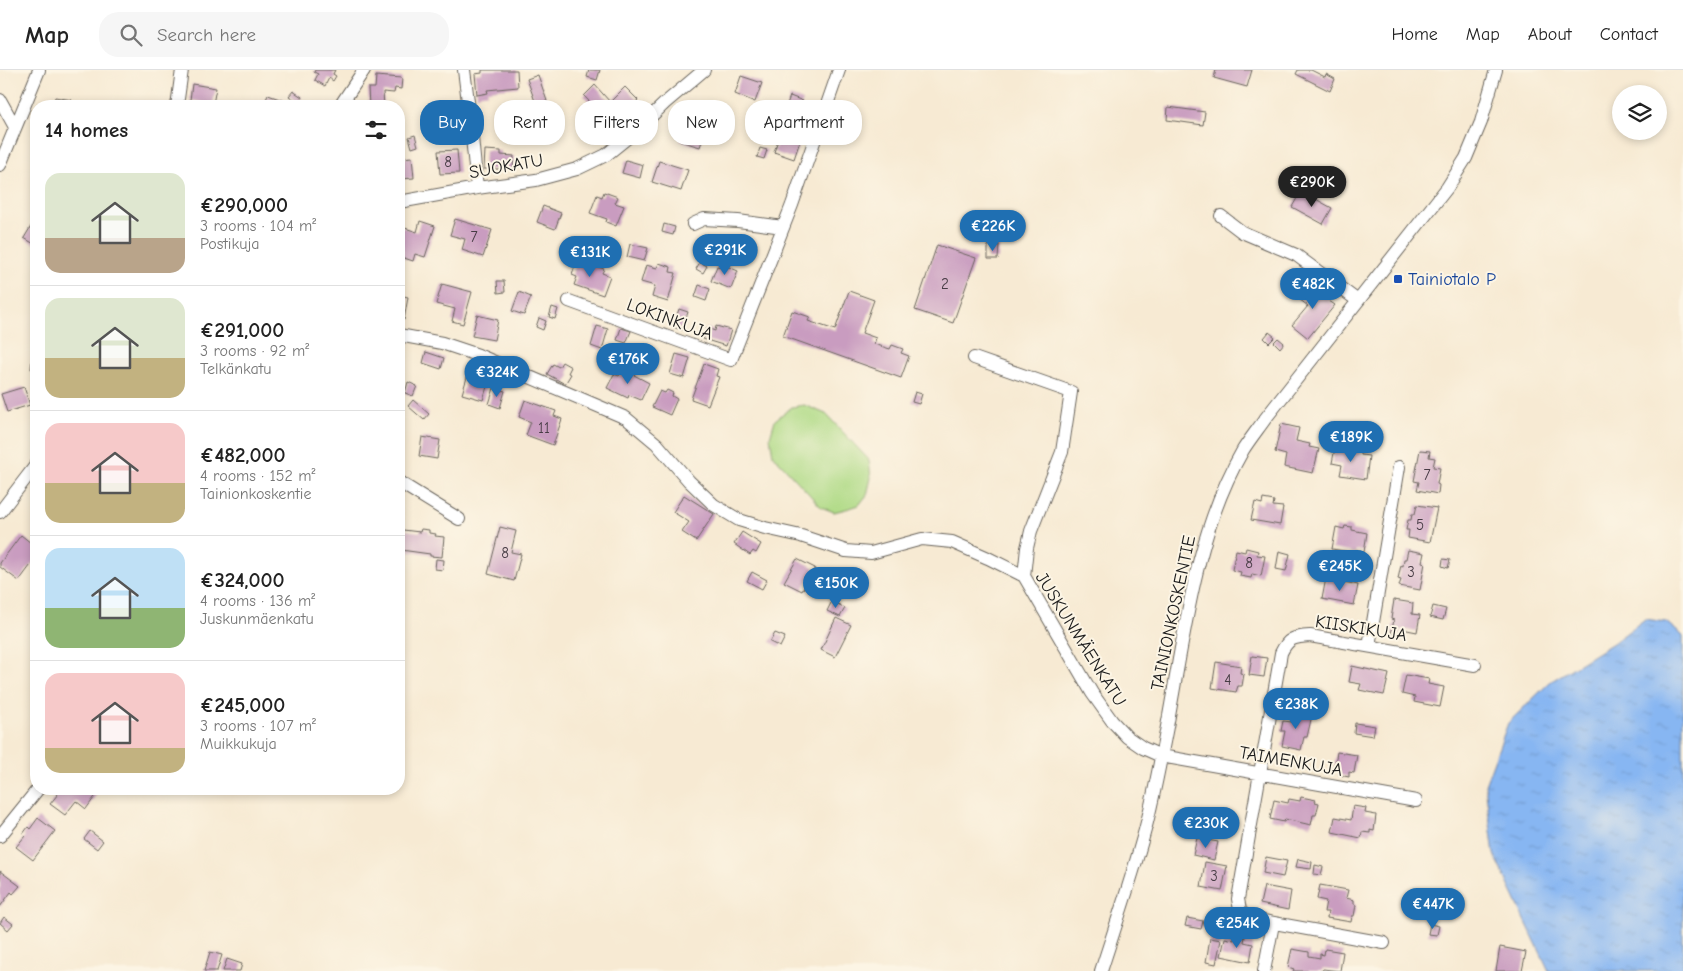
<!DOCTYPE html>
<meta charset="utf-8">
<style>
body{margin:0;font-family:"Comic Neue",sans-serif;background:#f6f6f6;color:#222;height:100vh;display:flex;flex-direction:column;font-size:19px;white-space:nowrap}
*{box-sizing:border-box;margin:0}
p{font-size:16px;color:#767676}
.icon{flex:none;width:28px;height:28px;fill:none;stroke:currentColor;stroke-width:2;stroke-linecap:round;stroke-linejoin:round}
.map{position:relative;flex:1;overflow:hidden}
.sheet{position:absolute;left:30px;top:30px;width:375px;height:695px;display:flex;flex-direction:column;background:#fff;border-radius:20px;box-shadow:0 2px 8px #0003}
.sheet>*{flex:none}
.top-card{position:absolute;left:420px;top:30px;width:475px;height:45px;display:flex;gap:10px}
.controls{position:absolute;left:1612px;top:15px;display:grid;gap:10px}
.controls a{display:grid;place-items:center;width:55px;height:55px;border-radius:50%;background:#fff;box-shadow:0 2px 8px #0003;font-size:25px}
.price{position:absolute;translate:-50% -42px;padding:0 11px;border-radius:18px;background:#1f6fb2;color:#fff;font-size:16px;line-height:32px;filter:drop-shadow(0 1px 2px #0008)}
.price::after{content:'';position:absolute;left:50%;top:30px;width:15px;height:11px;margin-left:-8px;background:inherit;clip-path:polygon(0 0,100% 0,50% 100%)}
.price.on{background:#222;color:#fff}
ul{padding:0;list-style:none}
li{display:flex;align-items:center;gap:15px;height:125px;padding:0 15px}
li+li{border-top:1px solid #e0e0e0}
li span{display:grid;place-items:center;flex:none;width:140px;height:100px;border-radius:15px;color:#555}
li>.icon{margin-inline-start:auto}
span .icon{width:60px;height:60px;fill:#fffc;stroke-width:1}
li b{font-size:21px}
h2{display:flex;justify-content:space-between;align-items:center;height:60px;padding:0 15px;font-size:21px}
.chip{padding:0 18px;border-radius:20px;background:#fff;box-shadow:0 2px 8px #0003;font-size:18px;line-height:45px}
.chip.on{background:#1f6fb2;color:#fff}
header{display:flex;align-items:center;gap:30px;box-sizing:border-box;height:70px;padding:0 25px;background:#fff;border-bottom:1px solid #e0e0e0}
header strong{font-size:24px}
nav{display:flex;gap:28px;margin-inline-start:auto;font-size:18px}
.search{width:350px;height:45px;background:#f6f6f6;display:flex;align-items:center;gap:12px;box-sizing:border-box;padding:0 18px;border-radius:20px;color:#767676;font-size:19px}
.map>svg:first-child{display:block}
.green{fill:#afda85;stroke:#667b50}
.water{fill:url(#water-ripples);stroke:#526987}
.building{fill:#c99cc0}
.lines{fill:none;stroke-linecap:round;stroke-linejoin:round}
.minor-casing{stroke:#69645c;stroke-width:14}
.minor{stroke:#fff;stroke-width:12}
.transit-dot{fill:#1a4fb4;stroke:#fcf5e5;stroke-width:2}
.labels{text-anchor:middle;stroke-width:4;stroke-linejoin:round;paint-order:stroke}
.number-label{font-size:15px;fill:#473c45}
.street-label{font-size:18px;fill:#1c1c1c;stroke:#fcf5e5}
.transit-label{font-size:18px;fill:#164399;stroke:#fcf5e5;text-anchor:start}
</style>
<header>
<strong>Map</strong>
<div class="search"><svg class="icon" aria-label="search" viewBox="0 0 24 24"><circle cx="10" cy="10" r="6"/><path d="M15 15l6 6"/></svg>Search here</div>
<nav><a>Home</a><a>Map</a><a>About</a><a>Contact</a></nav>
</header>
<div class="map">
<svg width="1683" height="901" viewBox="0 0 1683 901">
<defs>
<pattern id="water-ripples" width="26" height="14" patternUnits="userSpaceOnUse" patternTransform="scale(1.25)"><rect width="26" height="14" fill="#87b6f2"/><path d="M2 4q2-2 4 0t4 0M15 11q2-2 4 0t4 0" fill="none" stroke="#749ccf"/></pattern>
</defs>
<rect width="100%" height="100%" fill="#fcf5e5"/>
<filter id="ink" filterUnits="userSpaceOnUse"><feTurbulence type="fractalNoise" baseFrequency=".02" numOctaves="2"/><feDisplacementMap in="SourceGraphic" scale="10" xChannelSelector="R" yChannelSelector="G"/><feConvolveMatrix kernelMatrix="1 2 1 2 8 2 1 2 1" color-interpolation-filters="sRGB"/></filter>
<filter id="wash" filterUnits="userSpaceOnUse"><feTurbulence type="fractalNoise" baseFrequency=".0096" numOctaves="4" result="noise"/><feDisplacementMap in="SourceGraphic" scale="20" xChannelSelector="R" yChannelSelector="G"/><feGaussianBlur stdDeviation="1.12" result="paint"/><feColorMatrix in="noise" values="0 0 0 0 0 0 0 0 0 0 0 0 0 0 0 0 0 1.4 0 .05"/><feComposite in="paint" operator="in"/></filter>
<g filter="url(#wash)">
<rect width="100%" height="100%" fill="#f7ead3"/>
<!-- green -->
<path class="green" d="M804,335L826,344L869,390L871,408L867,425L859,435L850,438L834,442L821,437L773,385L770,367L775,350L792,337Z"/>
<!-- water -->
<path class="water" d="M1645,549L1666,552L1683,566V901H1549L1494,784L1485,715L1508,653L1550,612L1613,573Z"/>
<g id="blocks">
<!-- building -->
<path class="building" d="M315,0H335L333,4L336,6L333,11L329,8L325,16L315,10L318,4L314,2Z
M482,0H517L518,17L487,20L488,23L477,25L475,4L482,3Z
M589,0H600L597,10L587,7Z
M1216,0H1252L1247,17L1214,8Z
M1298,0H1311L1325,7L1326,4L1335,9L1330,21L1296,4Z
M538,5L547,31L536,34L527,9Z
M376,6L402,8L401,19L395,18L394,23L383,22L384,36H369L368,18H375Z
M741,6L762,13L755,32L735,24Z
M192,14L216,18L213,34L190,30Z
M595,15L610,32L625,17L638,30L612,55L584,26Z
M293,21L302,27L299,33L289,26Z
M268,25L291,33L290,36H263Z
M790,26L803,31L798,45L801,46L795,63L802,65L794,89L774,82L782,58L779,57Z
M55,27L72,30L70,36H53Z
M1168,37L1205,42L1203,55L1167,50Z
M524,41V51H507L506,42Z
M453,50V63H441V51Z
M684,57L705,62L700,77L680,71Z
M415,65L418,76L412,78L409,67Z
M760,78L767,80L764,89L757,87Z
M457,80L459,103L440,104L438,81Z
M485,80L501,81V85L514,86L513,99H484Z
M399,81H402V88L412,87L414,108L399,109Z
M626,90L643,95L640,108L622,103Z
M659,91L688,100L681,121L652,112Z
M1301,121L1332,138L1323,154L1292,137Z
M604,122L618,127L615,133L624,136L616,156L606,152L607,149L590,143L597,125L602,127Z
M543,136L561,143L555,159L537,152Z
M455,149L492,160L483,187L462,180L465,169L450,165Z
M420,151L435,156L425,187L415,184L413,191L401,187L403,180L399,178V156L417,162Z
M33,153L36,155V175L24,168Z
M664,154L675,157L673,165L662,162Z
M630,174L648,178L644,191L627,187Z
M937,175L976,188L953,253L915,240Z
M988,175H999L998,189H988Z
M577,190L604,199L602,203L610,206L603,225L574,215L577,207L572,205Z
M700,192L707,196L703,203L696,199Z
M659,193L671,197L670,202L676,203L668,232L652,227L655,216L641,212L646,195L657,198Z
M724,195L738,201L731,219L711,211L717,196L723,198Z
M1292,199L1302,207L1293,217L1284,209Z
M497,211H504L505,222L498,223Z
M1313,212L1332,227L1329,231L1335,235L1308,268L1292,255L1308,236L1299,229Z
M442,214L472,222L463,254L452,251L455,239L436,234Z
M699,215L710,219L706,231L695,227Z
M849,221L874,230L862,263L876,268L874,274L890,279L892,275L903,279L901,283L909,286L901,308L783,266L792,241L810,247L808,251L835,260Z
M519,222L531,227L524,245L512,241Z
M399,225L408,227L404,250L399,249Z
M552,237L558,239L555,249L549,247Z
M679,239L688,242L682,260L673,257Z
M477,245L498,250L494,270L472,266Z
M539,248L546,251L543,260L536,257Z
M597,256L608,259L602,280L591,276Z
M716,256L731,260L726,276L703,269L707,258L715,261Z
M621,258L631,261L626,273L617,270Z
M1269,262L1275,267L1269,273L1264,268Z
M1278,268L1284,273L1280,278L1274,272Z
M426,282L444,288L441,299L423,293Z
M676,284L690,288L684,308L670,304Z
M32,288H36V299H31Z
M562,292L571,297L568,303L571,304L565,314L547,304L553,294L559,297Z
M704,294L718,299L716,306L719,307L708,335L691,329Z
M629,298L636,301L634,305L649,313L641,330L629,325L628,328L607,318L614,304L619,306L623,300L627,302Z
M468,304L489,310L483,330L462,324Z
M408,312L417,316L413,326L405,323Z
M24,317L30,335L7,342L1,324Z
M494,318L505,321L500,338L489,334Z
M667,320L673,323L672,326L677,329L670,345L652,337L660,321L665,323Z
M915,322L922,324L919,334L912,332Z
M413,330L429,344L424,350L408,336Z
M525,330L556,341L554,346L562,349L553,375L526,365L531,352L519,347Z
M1281,354L1299,358L1296,371L1310,374L1309,377L1319,379L1313,403L1284,397L1286,385L1275,382Z
M422,367L440,370L437,389L419,386Z
M1335,378L1361,382V385L1369,386L1366,409L1340,405L1342,395L1332,393Z
M1420,380L1430,381L1429,387L1435,388L1433,397L1440,398L1437,414L1439,415L1438,424L1417,420L1419,412L1414,411Z
M684,425L714,444L696,471L682,462L689,452L673,442Z
M1263,429L1274,431L1273,436L1283,437L1280,455L1251,450L1255,432L1262,434Z
M1417,435L1437,438L1430,472L1408,468L1409,460H1406L1408,450H1411L1412,444H1415Z
M1345,456L1352,457V460L1367,463L1364,482L1356,480L1355,483L1332,479L1336,457L1344,459Z
M500,457L516,461L511,482L521,484L514,511L488,504Z
M421,459L429,460V463L436,464L435,466L444,467L442,487L430,486V484L401,480L403,460L420,462Z
M742,462L761,474L756,483L753,481L750,485L734,474Z
M21,465L36,477V488L19,511L0,497V493Z
M1246,478L1258,481L1257,485L1265,486L1261,506L1252,504L1251,508L1240,506L1241,502L1232,500L1236,480L1245,482Z
M1408,480L1424,483L1422,492L1425,493L1420,520L1399,516L1401,510L1398,509L1401,495L1403,496L1404,489H1406Z
M1279,481L1290,484L1286,501L1276,499Z
M436,489L444,490L443,500L435,499Z
M797,489L815,498L802,521L784,512Z
M1443,489L1450,490L1448,498L1442,496Z
M752,502L767,510L762,519L747,511Z
M1326,508L1358,515L1354,535L1322,529Z
M1394,530L1413,533L1412,544L1420,545L1417,562L1402,559L1400,566L1391,564L1394,550L1391,549Z
M832,531L845,538L840,547L827,541Z
M1433,536L1446,539L1443,550L1430,547Z
M836,548L851,555L835,587L821,580Z
M775,563L785,567L780,577L770,572Z
M1252,586L1267,588L1264,607L1249,605Z
M1216,592L1241,596L1240,603L1244,604L1242,616H1238L1236,622L1212,618Z
M1352,596L1389,604L1384,625L1359,620L1361,614L1349,612Z
M1406,605L1429,609L1428,614L1444,617L1440,637L1414,632L1415,627L1402,624Z
M1294,641L1312,645L1307,667H1304L1301,680L1282,676L1285,661H1281L1283,651L1292,652Z
M1355,653L1375,656L1373,666L1354,663Z
M1337,682L1357,685L1354,703L1349,702V707L1339,705L1340,701L1334,700Z
M56,719H91L97,724L86,739L76,731L65,745L50,734L58,724L54,721Z
M1301,727L1316,730L1315,732L1319,733L1316,745H1313L1311,755L1285,749L1284,752L1270,749L1274,730L1288,733L1289,729L1300,731Z
M1353,736L1366,738L1365,743L1376,745L1374,761L1370,760V763L1362,762L1361,768L1332,762L1335,747L1351,750Z
M38,748L55,761L33,790L16,777L25,766L23,764L28,757L30,759Z
M90,761L103,771L97,779L84,769Z
M1197,768L1218,772L1214,790L1193,785Z
M1266,787L1287,791L1283,807L1263,803Z
M1298,789L1312,792L1311,799L1296,797Z
M1205,792L1227,796L1222,821L1201,817Z
M1315,795L1323,797L1321,805L1314,804Z
M0,801L20,816L13,824L11,822L0,837Z
M1320,815L1348,820L1346,828L1354,830V834L1356,835L1354,846H1352L1351,852L1327,848L1328,842H1324L1326,831L1317,829Z
M1264,816L1291,821L1288,840L1260,834Z
M4,847L13,854L8,860L0,853Z
M1187,848L1203,851L1201,859L1185,856Z
M1430,854L1439,856L1437,865L1428,864Z
M1235,866L1245,867L1244,872L1253,874L1250,892L1221,886L1225,868L1234,870Z
M1210,868L1221,870L1216,894L1206,892Z
M1500,877L1526,882L1522,901H1496Z
M1292,879L1309,882V886L1320,888V884L1324,885L1325,879L1343,882L1340,901L1323,899L1322,901H1293L1294,899L1288,897Z
M210,882L222,885L217,901H204Z
M227,889L242,894L240,901H223Z"/>
</g>
</g>
<g filter="url(#ink)">
<use href="#blocks" fill-opacity="0" stroke="#69645c" stroke-width="1"/>
<g class="lines">
<defs>
<path id="minor" d="M464,0L470,47L477,118
M0,30L15,57
M177,36L182,0
M340,36L364,0
M0,95L39,0
M399,132L477,118L536,110L577,99L606,85L637,60L665,33L704,0
M1221,146L1242,162L1296,185L1358,231
M693,154L704,149L738,151L783,157
M569,231L731,290L792,135L839,0
M399,265L442,273L478,285L626,348L657,374L689,411L714,435L739,450L765,458L801,466L846,481L871,483L922,469L952,472L988,488L1024,506L1092,623L1112,651L1127,667L1143,678L1161,686L1416,731
M974,288L1071,322L1062,382L1031,461L1027,478L1024,506
M399,412L459,449
M0,442L36,395
M1369,576L1399,397
M0,766L38,719
M1384,873L1247,848L1240,840L1238,829L1281,583C1288,568 1294,567 1310,566L1475,595
M1101,901C1116,854 1132,808 1145,760C1153,730 1159,698 1165,667C1184,571 1193,467 1243,380C1250,369 1258,359 1265,349L1447,118L1466,88L1481,52L1496,0
M1264,901L1273,854"/>
</defs>
<!-- minor casing -->
<use href="#minor" class="minor-casing"/>
<!-- minor -->
<use href="#minor" class="minor"/>
</g>
</g>
<!-- markers -->
<rect class="transit-dot" x="1393" y="204" width="10" height="10" rx="2.5"/>
<g class="labels">
<!-- number labels -->
<g class="number-label">
<text x="448" y="97">8</text>
<text x="474" y="172">7</text>
<text x="945" y="219">2</text>
<text x="544" y="363">11</text>
<text x="1427" y="410">7</text>
<text x="1420" y="460">5</text>
<text x="505" y="488">8</text>
<text x="1249" y="498">8</text>
<text x="1411" y="507">3</text>
<text x="1228" y="615">4</text>
<text x="1214" y="811">3</text>
</g>
<!-- street labels -->
<g class="street-label">
<text transform="translate(506 96) rotate(-10)" y="6">SUOKATU</text>
<text transform="translate(670 249) rotate(20)" y="6">LOKINKUJA</text>
<text transform="translate(1173 543) rotate(-78)" y="6">TAINIONKOSKENTIE</text>
<text transform="translate(1361 558) rotate(9)" y="6">KIISKIKUJA</text>
<text transform="translate(1081 569) rotate(58)" y="6">JUSKUNMÄENKATU</text>
<text transform="translate(1291 691) rotate(10)" y="6">TAIMENKUJA</text>
</g>
<!-- transit labels -->
<g class="transit-label">
<text x="1408" y="215">Tainiotalo P</text>
</g>
</g>
</svg>
<div class="controls">
<a><svg class="icon" aria-label="layers" viewBox="0 0 24 24"><path d="M12 4l9 5-9 5-9-5zM3 14l9 5 9-5"/></svg></a>
</div>
<b class="price on" style="left:1312px;top:138px">€290K</b>
<b class="price" style="left:993px;top:182px">€226K</b>
<b class="price" style="left:725px;top:206px">€291K</b>
<b class="price" style="left:590px;top:208px">€131K</b>
<b class="price" style="left:1313px;top:240px">€482K</b>
<b class="price" style="left:628px;top:315px">€176K</b>
<b class="price" style="left:497px;top:328px">€324K</b>
<b class="price" style="left:1351px;top:393px">€189K</b>
<b class="price" style="left:1340px;top:522px">€245K</b>
<b class="price" style="left:836px;top:539px">€150K</b>
<b class="price" style="left:1296px;top:660px">€238K</b>
<b class="price" style="left:1206px;top:779px">€230K</b>
<b class="price" style="left:1433px;top:860px">€447K</b>
<b class="price" style="left:1237px;top:879px">€254K</b>
<div class="top-card">
<a class="chip on">Buy</a>
<a class="chip">Rent</a>
<a class="chip">Filters</a>
<a class="chip">New</a>
<a class="chip">Apartment</a>
</div>
<section class="sheet">
<h2>14 homes<svg class="icon" aria-label="filters" viewBox="0 0 24 24"><path d="M4 7h16M4 17h16"/><circle cx="9" cy="7" r="2"/><circle cx="15" cy="17" r="2"/></svg></h2>
<ul>
<li><span style="background:linear-gradient(#dfe7d0 65%,#b9a48a 0)"><svg class="icon" aria-label="home" viewBox="0 0 24 24"><path d="M3 11l9-7 9 7M6 9v11h12V9"/></svg></span><div><b>€290,000</b><p>3 rooms · 104 m²</p><p>Postikuja</p></div></li>
<li><span style="background:linear-gradient(#dfe7d0 60%,#c2b280 0)"><svg class="icon" aria-label="home" viewBox="0 0 24 24"><path d="M3 11l9-7 9 7M6 9v11h12V9"/></svg></span><div><b>€291,000</b><p>3 rooms · 92 m²</p><p>Telkänkatu</p></div></li>
<li><span style="background:linear-gradient(#f6c9c9 60%,#c2b280 0)"><svg class="icon" aria-label="home" viewBox="0 0 24 24"><path d="M3 11l9-7 9 7M6 9v11h12V9"/></svg></span><div><b>€482,000</b><p>4 rooms · 152 m²</p><p>Tainionkoskentie</p></div></li>
<li><span style="background:linear-gradient(#bfe0f5 60%,#8fb573 0)"><svg class="icon" aria-label="home" viewBox="0 0 24 24"><path d="M3 11l9-7 9 7M6 9v11h12V9"/></svg></span><div><b>€324,000</b><p>4 rooms · 136 m²</p><p>Juskunmäenkatu</p></div></li>
<li><span style="background:linear-gradient(#f6c9c9 75%,#c2b280 0)"><svg class="icon" aria-label="home" viewBox="0 0 24 24"><path d="M3 11l9-7 9 7M6 9v11h12V9"/></svg></span><div><b>€245,000</b><p>3 rooms · 107 m²</p><p>Muikkukuja</p></div></li>
</ul>
</section>
</div>
